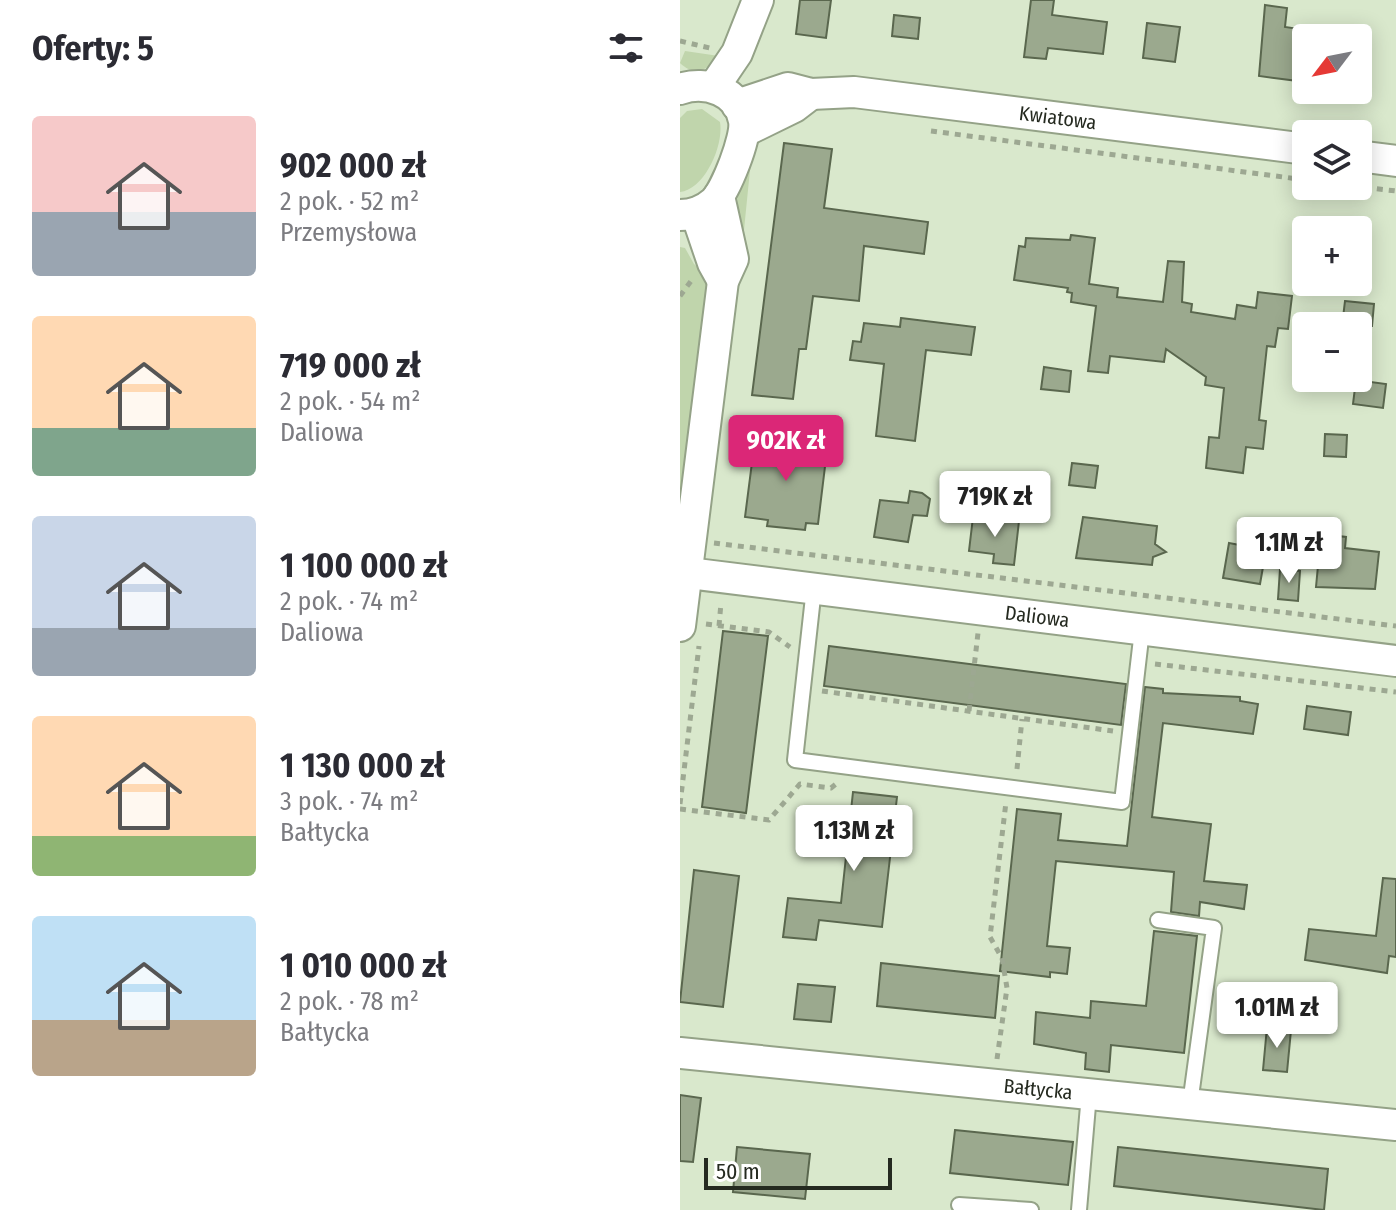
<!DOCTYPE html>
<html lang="pl">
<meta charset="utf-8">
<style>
body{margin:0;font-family:"Fira Sans Condensed",sans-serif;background:#f7f7f7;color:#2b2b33;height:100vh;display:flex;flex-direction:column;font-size:30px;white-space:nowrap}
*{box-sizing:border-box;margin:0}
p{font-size:26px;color:#7c7c81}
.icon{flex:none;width:44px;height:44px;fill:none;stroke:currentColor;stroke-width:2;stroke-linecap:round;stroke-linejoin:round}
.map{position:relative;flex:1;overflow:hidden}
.details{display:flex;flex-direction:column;background:#fff;width:680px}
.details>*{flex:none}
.needle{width:52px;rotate:238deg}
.fabs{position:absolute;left:612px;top:24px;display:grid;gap:16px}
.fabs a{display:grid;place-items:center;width:80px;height:80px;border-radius:8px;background:#fff;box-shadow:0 4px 20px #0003;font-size:40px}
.scale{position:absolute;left:24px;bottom:20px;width:188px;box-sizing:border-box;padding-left:8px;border:4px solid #252a20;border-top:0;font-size:22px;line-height:28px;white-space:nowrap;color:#252a20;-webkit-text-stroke:6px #fff;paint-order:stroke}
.price{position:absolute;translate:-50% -68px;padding:0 18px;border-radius:8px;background:#fff;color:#222;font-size:26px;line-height:52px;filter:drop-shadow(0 2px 4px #0008)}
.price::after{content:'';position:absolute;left:50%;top:48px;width:24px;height:18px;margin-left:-12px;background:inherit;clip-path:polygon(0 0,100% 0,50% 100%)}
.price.current{background:#db2777;color:#fff}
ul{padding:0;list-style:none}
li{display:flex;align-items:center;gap:24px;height:200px;padding:0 32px}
li span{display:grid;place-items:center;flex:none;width:224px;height:160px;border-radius:8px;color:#555}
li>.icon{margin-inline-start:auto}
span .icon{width:96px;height:96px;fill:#fffc;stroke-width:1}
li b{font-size:34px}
h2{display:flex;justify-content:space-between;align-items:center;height:96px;padding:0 32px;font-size:34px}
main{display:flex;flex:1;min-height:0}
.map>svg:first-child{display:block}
.green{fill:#c0d5ac}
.building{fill:#9ba98e;stroke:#5a674e;stroke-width:2}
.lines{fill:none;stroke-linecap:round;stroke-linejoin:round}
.lane-casing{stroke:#94a287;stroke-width:18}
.street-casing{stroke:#94a287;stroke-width:34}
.path{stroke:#9da892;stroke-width:5;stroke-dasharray:6 6;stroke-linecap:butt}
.lane{stroke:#fff;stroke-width:14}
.street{stroke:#fff;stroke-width:30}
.labels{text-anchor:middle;stroke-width:7;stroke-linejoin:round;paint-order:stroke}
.street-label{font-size:20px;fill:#252a20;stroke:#fff}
</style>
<main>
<section class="details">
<h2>Oferty: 5<svg class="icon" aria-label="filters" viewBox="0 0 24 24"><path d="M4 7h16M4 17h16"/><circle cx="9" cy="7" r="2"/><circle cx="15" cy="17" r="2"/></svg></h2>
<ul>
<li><span style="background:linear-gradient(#f6c9c9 60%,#9aa5b1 0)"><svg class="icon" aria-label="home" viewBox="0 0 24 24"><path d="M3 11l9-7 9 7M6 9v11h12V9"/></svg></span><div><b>902 000 zł</b><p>2 pok. · 52 m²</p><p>Przemysłowa</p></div></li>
<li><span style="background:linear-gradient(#ffd9b3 70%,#7fa58c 0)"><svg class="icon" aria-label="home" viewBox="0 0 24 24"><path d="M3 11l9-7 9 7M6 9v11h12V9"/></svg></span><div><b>719 000 zł</b><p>2 pok. · 54 m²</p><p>Daliowa</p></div></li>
<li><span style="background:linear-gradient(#c9d6e8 70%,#9aa5b1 0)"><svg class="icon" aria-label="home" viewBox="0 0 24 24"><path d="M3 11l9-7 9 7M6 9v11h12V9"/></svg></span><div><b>1 100 000 zł</b><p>2 pok. · 74 m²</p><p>Daliowa</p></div></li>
<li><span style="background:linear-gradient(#ffd9b3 75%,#8fb573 0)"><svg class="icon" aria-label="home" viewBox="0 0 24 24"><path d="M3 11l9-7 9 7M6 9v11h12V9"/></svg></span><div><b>1 130 000 zł</b><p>3 pok. · 74 m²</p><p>Bałtycka</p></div></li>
<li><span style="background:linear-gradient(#bfe0f5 65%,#b9a48a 0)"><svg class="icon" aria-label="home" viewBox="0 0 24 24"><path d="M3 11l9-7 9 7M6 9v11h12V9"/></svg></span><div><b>1 010 000 zł</b><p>2 pok. · 78 m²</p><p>Bałtycka</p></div></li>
</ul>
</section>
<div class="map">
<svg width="716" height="1210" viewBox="0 0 716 1210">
<rect width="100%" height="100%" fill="#d9e8cc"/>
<!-- green -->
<path class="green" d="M5,51L39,56C27,71 15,77 0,63Z
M22,109L40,122C44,145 25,189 0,192V118L7,111Z
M71,160L64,230H58L57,190Z
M0,247L5,248L14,264L26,275L28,311L0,536Z"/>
<!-- building -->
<path class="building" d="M120,0H151L146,38L116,34Z
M351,0H374L372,15L427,22L423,54L368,48L366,59L344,57Z
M585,5L607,8L605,27L626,30V82L579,76Z
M214,15L240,18L238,39L212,36Z
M467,23L500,27L495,62L463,58Z
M104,143L152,149L144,208L248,222L244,254L184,246L179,301L133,296L126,349H119L113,399L72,395Z
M391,235L415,238L409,284L438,288L437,297L483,302L488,261L504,262L502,302L512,304L511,312L555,319L557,305L576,308L578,292L612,296L608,329L598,328L595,347L587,346L579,420L586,421L583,449L566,447L563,473L526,468L529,437L539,438L544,388L525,385L526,377L486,349L484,362L430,356L428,373L408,371L416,306L391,302L392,293L387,292L388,288L334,280L339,246L345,247L346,238L390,240Z
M665,301L694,304L692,326H662Z
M221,318L295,327L291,355L246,350L235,441L196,436L204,364L170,360L173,341L181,342L184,323L220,327Z
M364,367L391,371L389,392L361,389Z
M676,380L706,384L703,408L673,404Z
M645,434L667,435L666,457L644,456Z
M99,436L137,441L136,448L147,450L138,524L126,523L125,530L87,526L88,520L65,517L75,439L98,442Z
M392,463L418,466L415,488L389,485Z
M230,491L242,493L250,499L247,516L233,515L228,542L194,537L200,500L228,503Z
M293,517L339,521L334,565L313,563L314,554L289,551Z
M403,517L477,526L475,544L486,552L473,557L472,565L396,558Z
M641,534L666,537L665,548L699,552L695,589L636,587Z
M549,543L586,550L580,584L543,578Z
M600,569L620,571L618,601L598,599Z
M43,631L88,636L66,813L22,807Z
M149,646L446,684L441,725L144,686Z
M465,687L483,689V693L560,697V701L578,704L573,734L483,723L472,817L531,824L524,881L567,885L564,909L520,902L519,916L491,912L494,872L376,861L367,946L390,948L387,974L370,972V977L320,971L337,809L381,814L378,840L447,846Z
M627,706L671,712L668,735L624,729Z
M173,792L217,797L202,927L139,920L136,940L103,937L108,898L161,903Z
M14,870L59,876L43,1007L0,1002Z
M703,878L716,879V957L709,956L707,973L625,960L629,929L696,936Z
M474,931L517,936L504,1053L431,1045L429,1072L405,1069L406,1053L354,1044L356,1012L410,1018L411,1001L466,1006Z
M201,963L319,976L315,1018L197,1006Z
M118,984L155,987L151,1022L114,1019Z
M587,1027L611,1030L607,1072L583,1070Z
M0,1095L21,1098L13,1162L0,1161Z
M275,1130L393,1142L388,1185L270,1173Z
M57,1147L130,1154L125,1199L53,1192Z
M438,1147L648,1169L644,1210L434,1186Z"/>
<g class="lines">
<defs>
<path id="lane" d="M134,588L115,760L442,802L462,630
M478,920L534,928L510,1104
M279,1205L351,1210
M399,1210L409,1094"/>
<g id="street">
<path d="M34,87L57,53L78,0"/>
<path d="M0,89C26,80 59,91 64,121C67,137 46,190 34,202C25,210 12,215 0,215"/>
<path id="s1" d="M57,105L108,88L131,94L174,92L626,149"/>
<path d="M65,131L114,107L131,94"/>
<path d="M678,156L716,161"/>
<path d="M16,213L33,263L43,281"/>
<path id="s2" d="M0,572L716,661"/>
<path d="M0,626L43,281L53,259L39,196"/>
<path id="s3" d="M0,1053L716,1125"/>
</g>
</defs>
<!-- lane casing -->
<use href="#lane" class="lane-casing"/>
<!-- street casing -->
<use href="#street" class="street-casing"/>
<!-- path -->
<path class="path" d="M0,41L30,48
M251,131L626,180
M673,186L716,191
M0,296L14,277
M34,543L716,626
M26,624L89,632L110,647
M39,626L41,603
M475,664L716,692
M142,691L433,731
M289,711L298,633
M337,769L342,719
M0,804L19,646
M0,809L89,820L120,784L151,788L156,784
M317,1059L327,988L322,958L310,937L326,802"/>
<!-- lane -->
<use href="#lane" class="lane"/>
<!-- street -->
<use href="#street" class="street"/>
</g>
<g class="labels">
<!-- street labels -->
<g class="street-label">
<text dy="7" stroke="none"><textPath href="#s1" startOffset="326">Kwiatowa</textPath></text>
<text dy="7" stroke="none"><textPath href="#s2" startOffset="360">Daliowa</textPath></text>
<text dy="7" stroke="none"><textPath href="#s3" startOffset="360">Bałtycka</textPath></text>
</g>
</g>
</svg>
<div class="fabs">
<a><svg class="needle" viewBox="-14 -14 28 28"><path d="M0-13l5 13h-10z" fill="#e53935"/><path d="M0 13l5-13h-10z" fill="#7c7c81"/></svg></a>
<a><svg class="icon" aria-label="layers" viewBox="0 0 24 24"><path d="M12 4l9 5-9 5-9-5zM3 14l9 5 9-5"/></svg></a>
<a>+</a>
<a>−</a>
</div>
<div class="scale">50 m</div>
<b class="price current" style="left:106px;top:483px">902K zł</b>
<b class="price" style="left:315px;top:539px">719K zł</b>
<b class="price" style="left:609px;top:585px">1.1M zł</b>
<b class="price" style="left:174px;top:873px">1.13M zł</b>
<b class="price" style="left:597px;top:1050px">1.01M zł</b>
</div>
</main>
